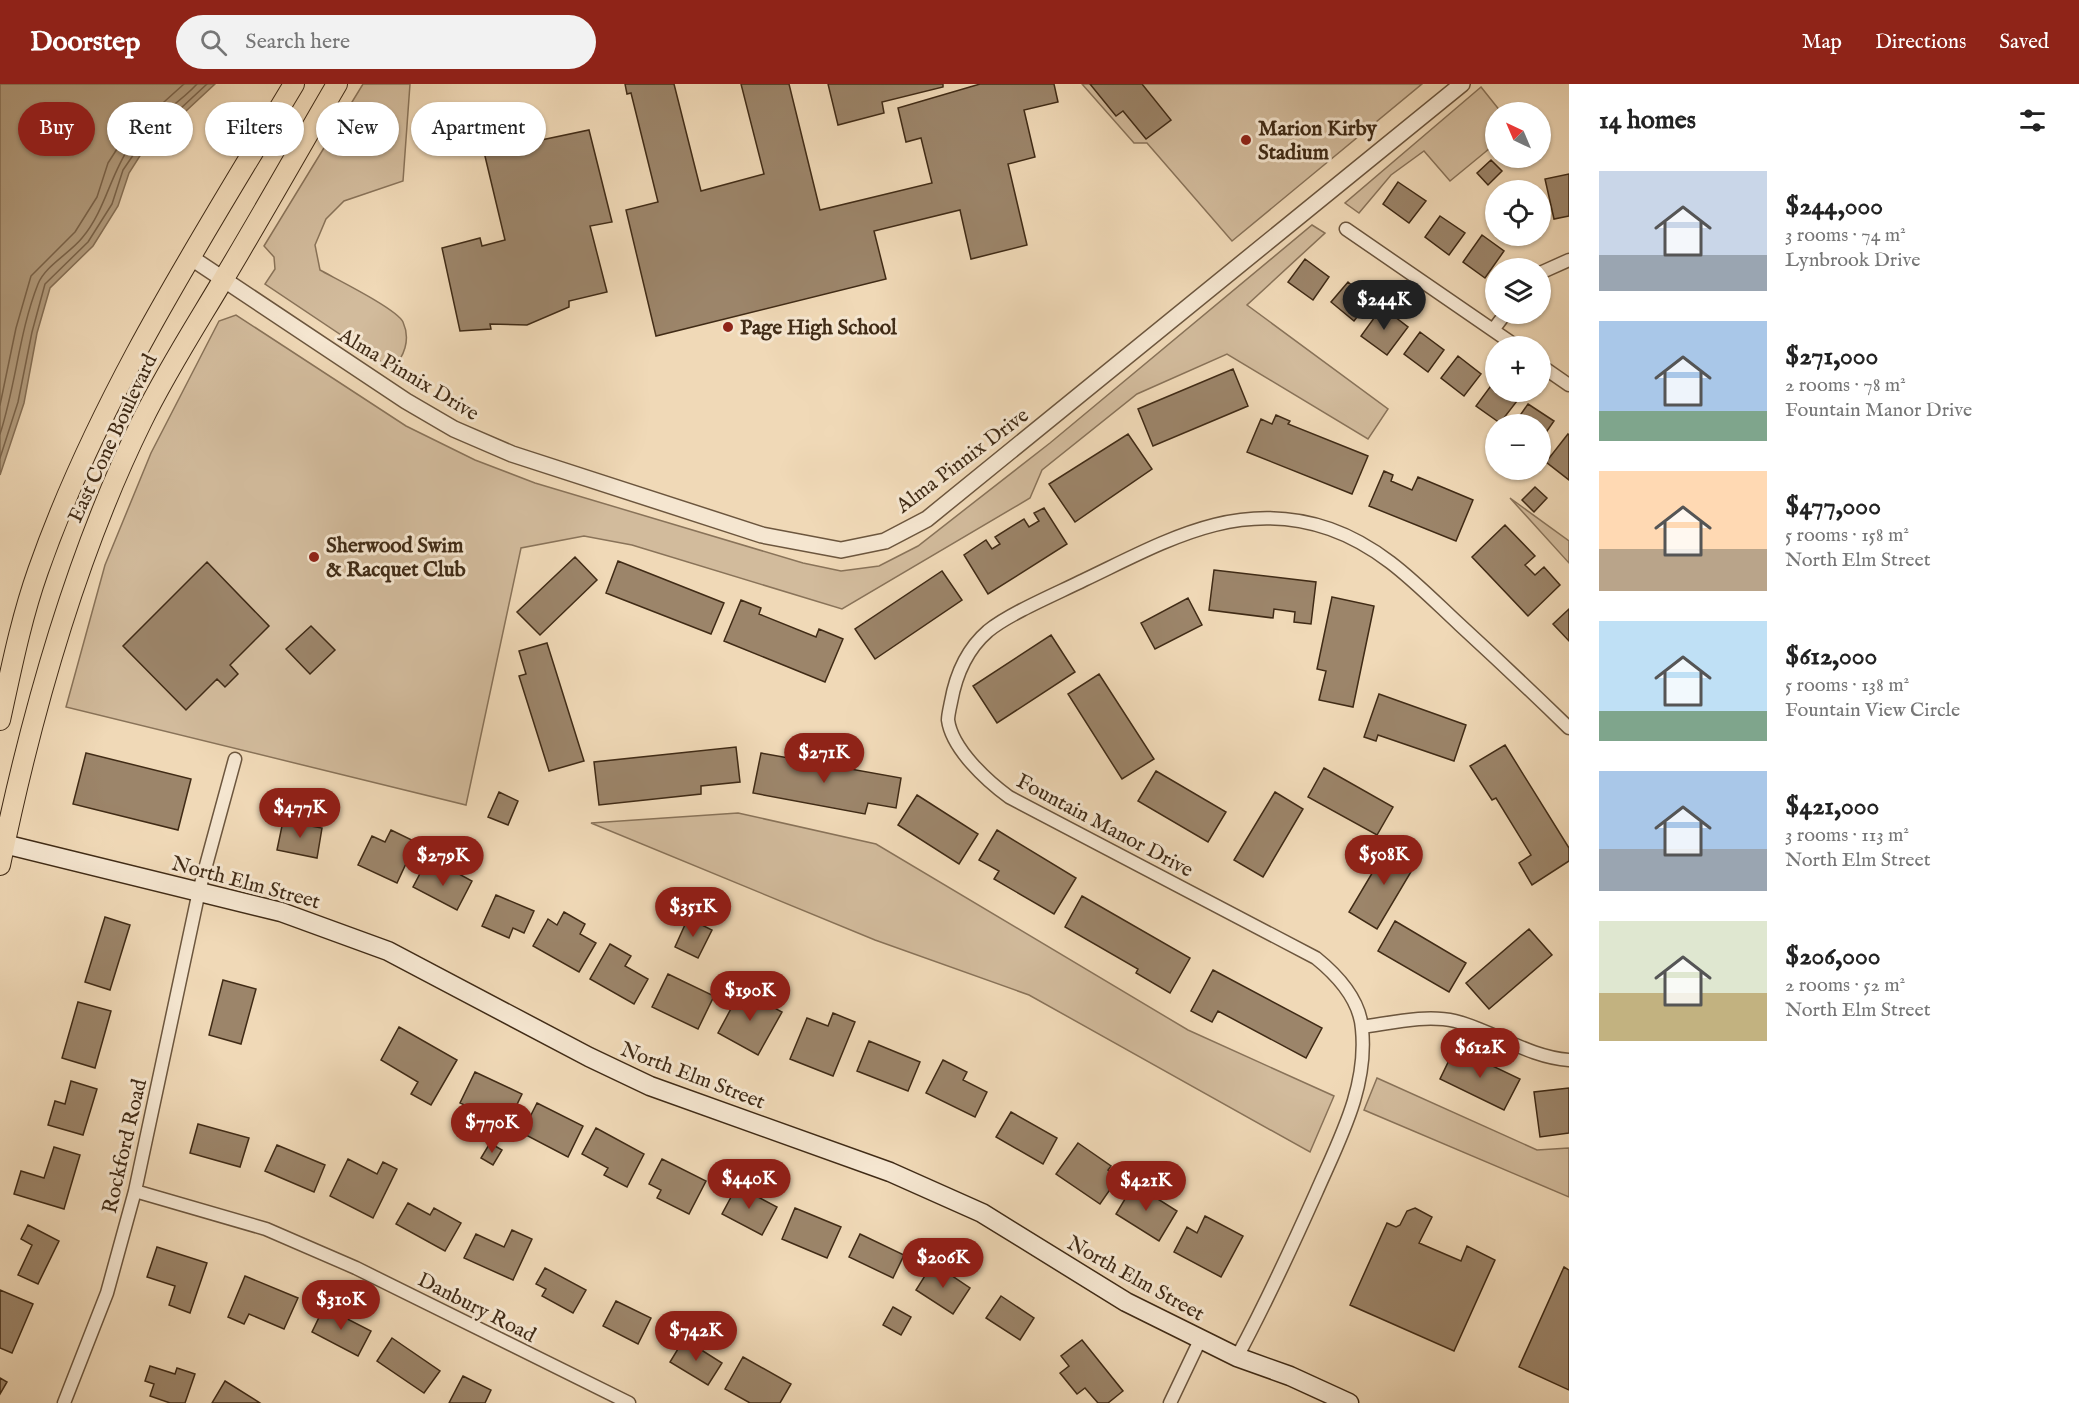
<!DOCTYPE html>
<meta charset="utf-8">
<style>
body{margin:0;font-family:"IM FELL English",serif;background:#f2f2f2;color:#222;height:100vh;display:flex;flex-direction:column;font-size:22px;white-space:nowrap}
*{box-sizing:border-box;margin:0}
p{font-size:20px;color:#767676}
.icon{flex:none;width:33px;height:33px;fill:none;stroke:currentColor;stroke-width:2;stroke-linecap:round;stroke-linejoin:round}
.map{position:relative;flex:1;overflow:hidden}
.panel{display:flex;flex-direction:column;background:#fff;width:510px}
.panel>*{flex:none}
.hud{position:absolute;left:18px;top:18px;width:570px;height:54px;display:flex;gap:12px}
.needle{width:39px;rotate:316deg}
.tools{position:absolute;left:1485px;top:18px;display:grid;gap:12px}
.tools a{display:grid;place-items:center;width:66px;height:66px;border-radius:50%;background:#fff;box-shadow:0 2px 4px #0004;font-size:30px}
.price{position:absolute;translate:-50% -51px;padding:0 14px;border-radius:21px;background:#8f2418;color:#fff;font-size:20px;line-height:39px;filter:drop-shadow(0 2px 3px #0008)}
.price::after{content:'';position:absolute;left:50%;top:36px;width:18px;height:14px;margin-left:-9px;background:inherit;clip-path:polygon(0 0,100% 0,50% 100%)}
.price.active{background:#222;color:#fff}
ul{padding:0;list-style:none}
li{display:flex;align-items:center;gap:18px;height:150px;padding:0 30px}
li span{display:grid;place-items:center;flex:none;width:168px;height:120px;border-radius:0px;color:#555}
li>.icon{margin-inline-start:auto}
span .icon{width:72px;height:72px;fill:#fffc;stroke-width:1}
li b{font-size:26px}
h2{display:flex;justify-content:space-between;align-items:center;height:72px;padding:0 30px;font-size:26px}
.pill{padding:0 21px;border-radius:27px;background:#fff;box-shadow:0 2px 4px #0004;font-size:21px;line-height:54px}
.pill.active{background:#8f2418;color:#fff}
header{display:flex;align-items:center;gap:36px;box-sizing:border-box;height:84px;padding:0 30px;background:#8f2418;color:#fff}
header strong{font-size:28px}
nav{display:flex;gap:33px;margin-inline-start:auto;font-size:21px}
.search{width:420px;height:54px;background:#f2f2f2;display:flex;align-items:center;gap:15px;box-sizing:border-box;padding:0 21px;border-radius:33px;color:#767676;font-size:22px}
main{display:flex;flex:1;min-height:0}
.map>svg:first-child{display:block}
.green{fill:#d2bb9c;stroke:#897359;stroke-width:1.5}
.water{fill:#b49e80;stroke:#867056;stroke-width:1.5}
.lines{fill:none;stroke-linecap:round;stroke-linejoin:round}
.shore{stroke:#7a644b;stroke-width:1.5}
.building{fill:#9c856a;stroke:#402b16;stroke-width:1.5}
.minor-casing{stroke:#6c563e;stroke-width:15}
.tertiary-casing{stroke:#6c563e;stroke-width:18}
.secondary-casing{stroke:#402b16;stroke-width:21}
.primary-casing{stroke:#402b16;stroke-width:22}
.minor{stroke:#f5e6d0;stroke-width:12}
.tertiary{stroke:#f5e6d0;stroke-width:15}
.secondary{stroke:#f5e6d0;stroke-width:18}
.primary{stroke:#f0d9b7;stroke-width:20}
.poi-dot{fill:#8f2418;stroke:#f5e6d0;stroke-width:2}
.labels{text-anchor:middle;stroke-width:6;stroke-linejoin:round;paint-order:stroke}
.poi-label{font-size:21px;font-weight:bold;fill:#402b16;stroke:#f5e6d0;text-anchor:start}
.street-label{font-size:21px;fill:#402b16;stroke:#f5e6d0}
</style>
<header>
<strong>Doorstep</strong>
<div class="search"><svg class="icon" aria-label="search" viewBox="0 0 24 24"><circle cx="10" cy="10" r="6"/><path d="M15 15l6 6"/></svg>Search here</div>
<nav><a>Map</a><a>Directions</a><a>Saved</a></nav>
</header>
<main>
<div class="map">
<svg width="1569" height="1319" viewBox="0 0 1569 1319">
<rect width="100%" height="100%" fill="#f0d9b7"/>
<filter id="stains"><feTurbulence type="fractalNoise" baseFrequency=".00333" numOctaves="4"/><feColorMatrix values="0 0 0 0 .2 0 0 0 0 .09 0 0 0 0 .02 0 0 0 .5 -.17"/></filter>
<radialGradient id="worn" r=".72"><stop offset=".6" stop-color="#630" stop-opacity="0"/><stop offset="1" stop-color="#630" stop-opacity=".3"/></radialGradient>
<!-- green -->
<path class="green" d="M363,0H410L403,97L344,117L326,135L315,161L320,186C336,195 397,225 403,238C411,256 404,273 392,285L265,200L275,185L274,173L264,162Z
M1082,0H1422L1232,157L1147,59H1134Z
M1481,3L1501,28H1496L1495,60L1450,97L1424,67L1391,91L1359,129L1345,119Z
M1312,141L1325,149L1247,221L1388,325L1368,355L1227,270L1137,310L1042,386L1030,414L842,525L632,461L584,452L521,464L466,721L66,623L105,481L151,369L219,237L236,231L406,342L475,376L535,399L803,479L841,487L879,482L918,462L1050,359Z
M1510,414L1569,457V479Z
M738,729L876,760L1188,946L1334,1012L1310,1068L1029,911L875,856L591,739Z
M1377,994L1537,1066L1569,1064V1113L1364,1026Z"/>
<!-- water -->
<path class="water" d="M0,0H215L143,67L129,89L118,122L93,162L50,204L37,249L24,319L0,391Z"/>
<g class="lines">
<!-- shore -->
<path class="shore" d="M0,321L16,244L31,192L75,148L97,113L108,79L124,54L184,0
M0,350C16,301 19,248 38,200C45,182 70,169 82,154C105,127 110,91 130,62C147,37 177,22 197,0
M0,374L18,318L32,248L45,200L88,158L112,120L123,86L138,64L207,0"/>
</g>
<!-- building -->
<path class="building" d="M625,0H674L701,107L764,90L741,0H789L820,126L932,99L921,54L906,58L898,24L980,0H1054L1058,18L1024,26L1035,73L1008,80L1027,161L971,175L960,126L874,147L886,195L656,252L626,126L658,118L631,9L627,10Z
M828,0H943V3L882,18L884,29L838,41Z
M1090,0H1142L1171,36L1146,55L1123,27L1116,32Z
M589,46L612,138L590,142L607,208L569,217V223L527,241L490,240L491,245L460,247L442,164L480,154L482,162L505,156L484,68Z
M1491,76L1502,87L1488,101L1477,89Z
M1569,90V132L1554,135L1545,95Z
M1398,98L1426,117L1409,139L1383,120Z
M1440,132L1465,149L1449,171L1425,153Z
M1482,151L1504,167L1485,194L1463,178Z
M1305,175L1329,193L1313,216L1288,198Z
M1348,198L1370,217L1354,237L1331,218Z
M1382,223L1408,243L1387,271L1361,252Z
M1420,248L1444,266L1428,288L1404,270Z
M1458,272L1481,290L1464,312L1441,294Z
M1233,285L1248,322L1153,362L1138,325Z
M1493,299L1496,308H1504L1517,317L1500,339L1476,322Z
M1528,320L1554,337L1540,357V340H1514Z
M1276,331L1290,337L1288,340L1368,372L1352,410L1247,368L1261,335L1272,340Z
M1128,350L1152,385L1075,438L1049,400Z
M1568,350L1569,351V396L1546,378Z
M1384,387L1393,391L1391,397L1412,406L1418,393L1473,416L1456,457L1369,422Z
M1535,403L1547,414L1534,428L1522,416Z
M1044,424L1067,460L988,510L964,471L986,456L992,465L1000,460L995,453L1024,435L1029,443L1039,437L1034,429Z
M1505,441L1535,472L1525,481L1535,491L1544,483L1560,501L1528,532L1472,473Z
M575,473L597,496L540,551L517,528Z
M618,477L724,519L711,550L606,509Z
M207,478L269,542L230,581L238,590L225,603L217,595L186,626L123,562Z
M1214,486L1316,498L1311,540L1294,538L1295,528L1274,525L1273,534L1209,526Z
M942,487L962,516L875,575L855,545Z
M1332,513L1374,522L1353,623L1319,616L1326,587L1317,585Z
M1188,514L1202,541L1155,565L1141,539Z
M741,516L761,524L759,530L816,553L819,545L843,555L825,598L724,557Z
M1569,525V557L1553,540Z
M311,542L335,566L310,590L286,565Z
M1051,551L1075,588L997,639L973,602Z
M547,559L584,677L549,687L519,592L526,590L519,567Z
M1099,590L1154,675L1122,695L1068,610Z
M1379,610L1466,641L1454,677L1378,651L1376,657L1364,653Z
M1505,661L1569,764V777L1532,801L1519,779L1531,771L1496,714L1492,716L1470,682Z
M736,663L740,698L701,702V710L599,721L594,678Z
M86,669L191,695L178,746L73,720Z
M761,669L901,694L896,724L868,719L865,730L753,709Z
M1324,684L1393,723L1377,751L1308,713Z
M1156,687L1226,728L1208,758L1138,717Z
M499,708L518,717L508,741L488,733Z
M1275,708L1303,725L1263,793L1234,776Z
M917,711L978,750L959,780L898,741Z
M283,737L322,744L317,774L277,766Z
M391,746L416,758L397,799L358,781L372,752L385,758Z
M997,746L1076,794L1054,830L994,795L999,787L979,776Z
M1390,759L1418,776L1377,845L1349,828Z
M424,782L446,794L450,785L472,797L457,826L413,803Z
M496,811L534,827L524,849L513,844L509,854L482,842Z
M1082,812L1190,874L1170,909L1136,889L1138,885L1065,843Z
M564,828L585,840L580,850L596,859L579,888L533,862L548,835L557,841Z
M105,833L130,841L110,906L85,898Z
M688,834L712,846L698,874L675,863Z
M1395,837L1466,879L1449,908L1378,867Z
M1529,845L1552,871L1489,925L1466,899Z
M610,860L631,872L625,882L648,895L634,920L590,895Z
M1213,886L1322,944L1306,974L1218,927L1212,938L1191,927Z
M668,890L714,912L698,945L652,923Z
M223,896L256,905L241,960L209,951Z
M741,906L782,928L758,971L718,949Z
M78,918L111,927L95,984L62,974Z
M833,929L855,938L833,992L790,975L807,934L828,942Z
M399,943L457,976L431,1021L411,1010L418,998L381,976Z
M869,957L920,978L908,1007L857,987Z
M1455,964L1520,995L1504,1026L1440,995Z
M943,976L967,988L963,996L987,1008L975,1033L926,1009Z
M475,988L522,1010L507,1041L460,1019Z
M71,997L97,1005L83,1051L48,1041L55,1017L65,1020Z
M1569,1004V1049L1540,1053L1534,1008Z
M537,1019L583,1042L568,1073L522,1049Z
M1011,1028L1057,1054L1043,1080L996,1053Z
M198,1040L249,1054L240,1083L190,1069Z
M596,1044L644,1070L627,1103L604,1091L608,1084L582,1070Z
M490,1059L502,1066L493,1081L481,1074Z
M1078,1059L1111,1082L1108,1086L1118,1094L1100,1120L1056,1090Z
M277,1061L325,1081L314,1108L265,1087Z
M54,1063L80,1071L64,1125L14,1110L21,1087L44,1094Z
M348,1075L377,1090L383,1078L397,1085L373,1134L330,1112Z
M662,1075L706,1097L689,1130L657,1114L661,1106L649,1100Z
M1134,1100L1177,1127L1159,1157L1116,1130Z
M737,1102L777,1123L762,1151L722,1130Z
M408,1119L430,1131L434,1124L461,1139L445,1167L396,1140Z
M795,1124L841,1143L827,1174L782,1155Z
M1415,1124L1432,1133L1419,1159L1461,1177L1467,1162L1495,1176L1454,1267L1350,1221L1387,1139L1396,1143L1400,1141L1407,1127Z
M1205,1132L1243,1152L1221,1193L1174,1168L1187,1143L1197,1149Z
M28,1141L59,1157L38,1200L18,1191L32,1161L21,1155Z
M512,1146L532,1155L513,1196L464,1174L476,1150L504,1163Z
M860,1150L904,1171L893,1194L849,1173Z
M157,1163L207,1179L190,1229L169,1221L175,1202L147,1193Z
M933,1179L970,1204L953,1230L916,1206Z
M1564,1183L1569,1186V1306L1519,1283Z
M545,1184L586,1206L573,1229L542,1212L546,1205L536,1200Z
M245,1192L298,1214L284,1245L249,1230L244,1240L228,1233Z
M0,1206L33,1220L12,1269L0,1264Z
M1001,1212L1034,1234L1020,1256L986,1234Z
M616,1217L651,1234L638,1260L603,1242Z
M324,1223L371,1247L358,1272L312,1248Z
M893,1223L911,1233L901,1251L883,1241Z
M392,1254L440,1287L424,1309L377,1277Z
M684,1255L722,1279L708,1301L670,1278Z
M1082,1256L1123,1307L1108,1319H1098L1085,1304L1077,1310L1060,1289L1069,1282L1061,1272Z
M743,1273L791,1300L780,1319H750L725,1305Z
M150,1282L175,1290L177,1284L195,1290L185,1319H170L150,1312L154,1300L145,1297Z
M463,1292L491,1306L485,1319H449Z
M0,1294L7,1298L0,1310Z
M225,1297L260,1319H212Z"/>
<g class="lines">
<defs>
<path id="minor" d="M1346,145L1516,262
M1540,189L1569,176
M1493,246L1505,230
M1540,281L1569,301
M1362,943C1391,939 1426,930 1455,937C1494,947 1528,973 1569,976
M135,1107L266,1145L356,1184L629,1319
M1237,1273C1266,1219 1291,1165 1316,1109C1339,1056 1368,1004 1362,945C1360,916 1337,891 1316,874L1009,713C987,697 952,665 948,636C948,631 950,623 951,618C956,590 966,566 988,547C1010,529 1058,509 1084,496C1164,458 1238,413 1330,445C1384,464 1419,503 1460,541C1497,575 1533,609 1569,644
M64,1319L107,1209L135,1107L199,807L235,675
M1170,1319L1200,1256"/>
<path id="tertiary" d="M190,173L406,317L454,345L512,370L762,451L841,466L885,457L927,435L1462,0"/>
<path id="secondary" d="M0,759L281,828L388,867L589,973L650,1002L890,1088L982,1129L1126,1218L1237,1273L1290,1292L1349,1319"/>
<path id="primary" d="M0,636C11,586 21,535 38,487C99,313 200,157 294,0
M0,781C31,631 74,475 142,337C166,288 195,243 223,196C262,131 299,65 337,0"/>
</defs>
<!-- minor casing -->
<use href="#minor" class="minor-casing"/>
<!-- tertiary casing -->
<use href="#tertiary" class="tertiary-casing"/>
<!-- secondary casing -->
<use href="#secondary" class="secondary-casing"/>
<!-- primary casing -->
<use href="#primary" class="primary-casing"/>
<!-- minor -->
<use href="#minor" class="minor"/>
<!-- tertiary -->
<use href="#tertiary" class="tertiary"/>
<!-- secondary -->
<use href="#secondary" class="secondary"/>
<!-- primary -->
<use href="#primary" class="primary"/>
</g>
<!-- markers -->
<g class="poi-dot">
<circle cx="1246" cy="56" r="6"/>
<circle cx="728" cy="243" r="6"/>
<circle cx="314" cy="473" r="6"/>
</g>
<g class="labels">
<!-- poi labels -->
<g class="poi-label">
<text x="1258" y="51">Marion Kirby<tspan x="1258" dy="24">Stadium</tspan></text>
<text x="740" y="250">Page High School</text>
<text x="326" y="468">Sherwood Swim<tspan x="326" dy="24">&amp; Racquet Club</tspan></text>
</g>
<!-- street labels -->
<g class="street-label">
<text transform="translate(409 290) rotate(31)" y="7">Alma Pinnix Drive</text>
<text transform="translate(112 354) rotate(-65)" y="7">East Cone Boulevard</text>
<text transform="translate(962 376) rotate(-37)" y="7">Alma Pinnix Drive</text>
<text transform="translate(1105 741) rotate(28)" y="7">Fountain Manor Drive</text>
<text transform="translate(246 798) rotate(15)" y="7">North Elm Street</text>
<text transform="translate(693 991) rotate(21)" y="7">North Elm Street</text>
<text transform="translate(124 1062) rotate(-77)" y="7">Rockford Road</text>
<text transform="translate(1136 1194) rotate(29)" y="7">North Elm Street</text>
<text transform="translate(477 1223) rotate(27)" y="7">Danbury Road</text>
</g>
</g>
<rect width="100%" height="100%" filter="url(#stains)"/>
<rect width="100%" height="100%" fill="url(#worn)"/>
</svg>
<div class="tools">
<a><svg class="needle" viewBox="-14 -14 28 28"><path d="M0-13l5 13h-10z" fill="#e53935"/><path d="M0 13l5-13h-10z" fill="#767676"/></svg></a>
<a><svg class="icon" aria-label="locate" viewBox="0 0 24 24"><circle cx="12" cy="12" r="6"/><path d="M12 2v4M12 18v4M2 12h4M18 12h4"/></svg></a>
<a><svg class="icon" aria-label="layers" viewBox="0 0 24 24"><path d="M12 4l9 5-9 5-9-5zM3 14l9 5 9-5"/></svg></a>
<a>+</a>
<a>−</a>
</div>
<b class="price active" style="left:1384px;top:247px">$244K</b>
<b class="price" style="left:824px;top:700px">$271K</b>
<b class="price" style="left:300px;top:755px">$477K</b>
<b class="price" style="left:1384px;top:802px">$508K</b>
<b class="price" style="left:443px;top:803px">$279K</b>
<b class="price" style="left:693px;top:854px">$351K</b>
<b class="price" style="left:750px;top:938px">$190K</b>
<b class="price" style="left:1480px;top:995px">$612K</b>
<b class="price" style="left:492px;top:1070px">$770K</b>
<b class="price" style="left:749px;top:1126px">$440K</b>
<b class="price" style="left:1146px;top:1128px">$421K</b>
<b class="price" style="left:943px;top:1205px">$206K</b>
<b class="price" style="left:341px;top:1247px">$310K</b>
<b class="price" style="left:696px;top:1278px">$742K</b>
<div class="hud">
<a class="pill active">Buy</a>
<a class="pill">Rent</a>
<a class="pill">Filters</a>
<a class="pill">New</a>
<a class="pill">Apartment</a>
</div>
</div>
<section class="panel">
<h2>14 homes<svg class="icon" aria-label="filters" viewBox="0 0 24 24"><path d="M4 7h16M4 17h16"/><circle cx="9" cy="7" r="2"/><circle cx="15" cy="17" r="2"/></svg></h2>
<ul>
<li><span style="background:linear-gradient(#c9d6e8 70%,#9aa5b1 0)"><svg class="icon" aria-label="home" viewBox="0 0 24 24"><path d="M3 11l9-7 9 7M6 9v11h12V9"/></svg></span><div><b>$244,000</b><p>3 rooms · 74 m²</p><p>Lynbrook Drive</p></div></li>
<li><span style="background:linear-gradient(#a9c7e8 75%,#7fa58c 0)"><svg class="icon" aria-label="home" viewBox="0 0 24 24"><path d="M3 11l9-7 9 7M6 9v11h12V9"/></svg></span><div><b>$271,000</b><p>2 rooms · 78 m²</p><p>Fountain Manor Drive</p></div></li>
<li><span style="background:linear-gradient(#ffd9b3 65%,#b9a48a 0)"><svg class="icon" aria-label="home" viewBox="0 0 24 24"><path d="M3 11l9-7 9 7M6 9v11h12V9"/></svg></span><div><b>$477,000</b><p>5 rooms · 158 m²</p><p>North Elm Street</p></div></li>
<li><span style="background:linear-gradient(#bfe0f5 75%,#7fa58c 0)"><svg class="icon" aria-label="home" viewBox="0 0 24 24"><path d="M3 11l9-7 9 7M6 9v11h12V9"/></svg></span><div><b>$612,000</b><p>5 rooms · 138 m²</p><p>Fountain View Circle</p></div></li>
<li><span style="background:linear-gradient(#a9c7e8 65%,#9aa5b1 0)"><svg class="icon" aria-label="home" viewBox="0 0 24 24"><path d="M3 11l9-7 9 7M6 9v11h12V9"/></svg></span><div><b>$421,000</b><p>3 rooms · 113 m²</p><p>North Elm Street</p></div></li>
<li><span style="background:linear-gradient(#dfe7d0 60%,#c2b280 0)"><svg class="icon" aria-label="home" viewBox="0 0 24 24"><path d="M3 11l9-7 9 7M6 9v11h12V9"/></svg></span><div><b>$206,000</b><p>2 rooms · 52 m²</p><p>North Elm Street</p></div></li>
</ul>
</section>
</main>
